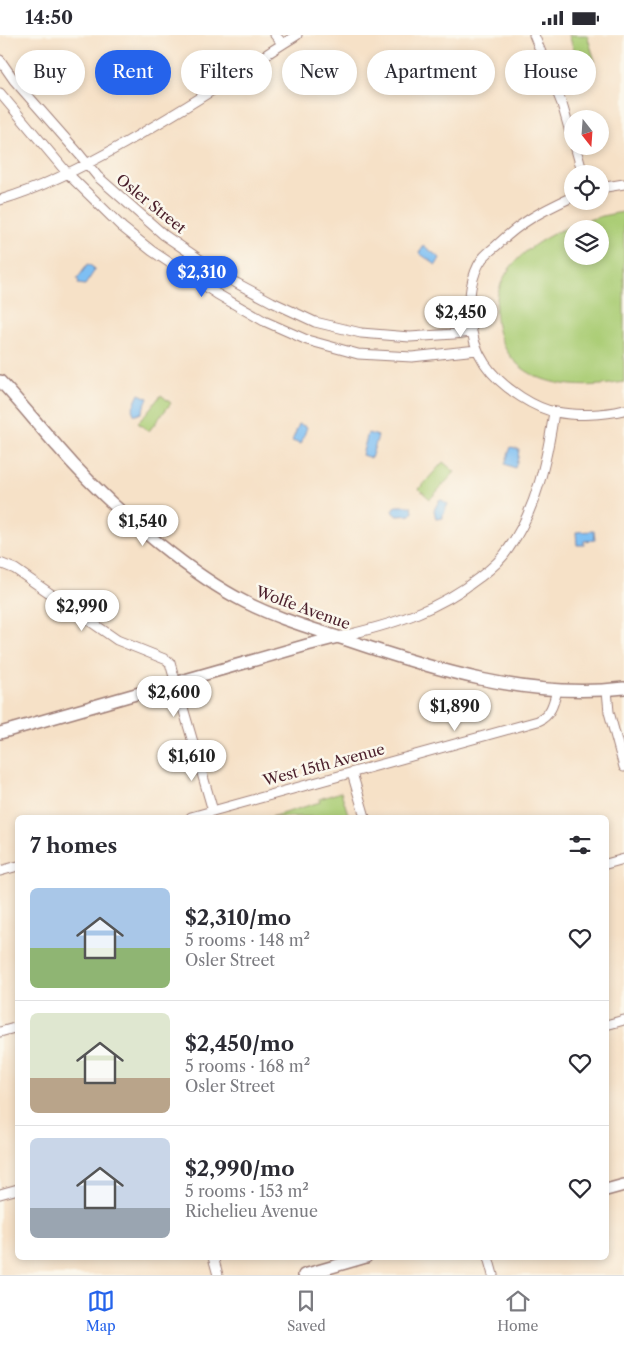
<!DOCTYPE html>
<meta charset="utf-8">
<style>
body{margin:0;font-family:"Libre Caslon Text",serif;background:#f7f7f7;color:#2b2b33;height:100vh;display:flex;flex-direction:column;font-size:19px;white-space:nowrap}
*{box-sizing:border-box;margin:0}
p{font-size:16px;color:#7c7c81}
.icon{flex:none;width:28px;height:28px;fill:none;stroke:currentColor;stroke-width:2;stroke-linecap:round;stroke-linejoin:round}
.map{position:relative;flex:1;overflow:hidden}
.sheet{position:absolute;left:15px;top:780px;width:594px;height:445px;display:flex;flex-direction:column;background:#fff;border-radius:8px;box-shadow:0 2px 8px #0003}
.sheet>*{flex:none}
.banner{position:absolute;left:15px;top:15px;width:595px;height:45px;display:flex;gap:10px}
.needle{width:32px;rotate:163deg}
.buttons{position:absolute;left:564px;top:75px;display:grid;gap:10px}
.buttons a{display:grid;place-items:center;width:45px;height:45px;border-radius:50%;background:#fff;box-shadow:0 2px 8px #0003;font-size:25px}
.price{position:absolute;translate:-50% -42px;padding:0 11px;border-radius:18px;background:#fff;color:#222;font-size:16px;line-height:32px;filter:drop-shadow(0 1px 2px #0008)}
.price::after{content:'';position:absolute;left:50%;top:30px;width:15px;height:11px;margin-left:-8px;background:inherit;clip-path:polygon(0 0,100% 0,50% 100%)}
.price.on{background:#2563eb;color:#fff}
ul{padding:0;list-style:none}
li{display:flex;align-items:center;gap:15px;height:125px;padding:0 15px}
li+li{border-top:1px solid #e1e1e2}
li span{display:grid;place-items:center;flex:none;width:140px;height:100px;border-radius:8px;color:#555}
li>.icon{margin-inline-start:auto}
span .icon{width:60px;height:60px;fill:#fffc;stroke-width:1}
li b{font-size:21px}
h2{display:flex;justify-content:space-between;align-items:center;height:60px;padding:0 15px;font-size:21px}
.chip{padding:0 18px;border-radius:22px;background:#fff;box-shadow:0 2px 8px #0003;font-size:18px;line-height:45px}
.chip.on{background:#2563eb;color:#fff}
.status{display:flex;justify-content:space-between;align-items:center;height:35px;padding:0 25px;background:#fff;direction:ltr}
.status svg{height:14px;fill:currentColor}
.tabs{display:flex;justify-content:space-around;align-items:center;height:70px;border-top:1px solid #e1e1e2;background:#fff;font-size:14px;color:#7c7c81}
.tabs a{display:grid;justify-items:center;gap:2px}
.tabs .on{color:#2563eb}
.map>svg:first-child{display:block}
.green{fill:#abcd76;stroke:#7a7650;fill-rule:evenodd}
.water{fill:#7ebff3;stroke:#646f8f}
.lines{fill:none;stroke-linecap:round;stroke-linejoin:round}
.minor-casing{stroke:#a08079;stroke-width:11}
.tertiary-casing{stroke:#a08079;stroke-width:14}
.minor{stroke:#fff;stroke-width:9}
.tertiary{stroke:#fff;stroke-width:11}
.labels{text-anchor:middle;stroke-width:5;stroke-linejoin:round;paint-order:stroke}
.street-label{font-size:15px;fill:#4a1f2b;stroke:#fbf7ec}
</style>
<div class="status"><b>14:50</b><svg viewBox="0 0 49 12"><path d="M0 12V9h3v3zM5 12V6h3v6zM10 12V3h3v9zM15 12V0h3v12zM26 1h20v11H26zM47 4h2v5h-2z"/></svg></div>
<div class="map">
<svg width="624" height="1240" viewBox="0 0 624 1240">
<rect width="100%" height="100%" fill="#fbf7ec"/>
<filter id="ink" filterUnits="userSpaceOnUse"><feTurbulence type="fractalNoise" baseFrequency=".02" numOctaves="2"/><feDisplacementMap in="SourceGraphic" scale="10" xChannelSelector="R" yChannelSelector="G"/><feConvolveMatrix kernelMatrix="1 2 1 2 8 2 1 2 1" color-interpolation-filters="sRGB"/></filter>
<filter id="wash" filterUnits="userSpaceOnUse"><feTurbulence type="fractalNoise" baseFrequency=".0096" numOctaves="4" result="noise"/><feDisplacementMap in="SourceGraphic" scale="20" xChannelSelector="R" yChannelSelector="G"/><feGaussianBlur stdDeviation="1.12" result="paint"/><feColorMatrix in="noise" values="0 0 0 0 0 0 0 0 0 0 0 0 0 0 0 0 0 1.4 0 .05"/><feComposite in="paint" operator="in"/></filter>
<g filter="url(#wash)">
<rect width="100%" height="100%" fill="#f6e1c7"/>
<!-- green -->
<path class="green" d="M569,0H587L595,26L579,31Z
M624,177V347C573,356 510,352 497,291C493,271 498,249 510,233C534,201 586,182 624,177ZM572,194H600V221H572Z
M161,360L171,368L149,396L138,388Z
M443,427L455,437L430,464L419,454Z
M341,757L349,782H271L320,767L319,764Z"/>
<!-- water -->
<path class="water" d="M424,211L440,223L436,230L419,218Z
M88,229L94,233L93,234L95,235L85,250L78,249L79,246L77,244Z
M139,359L148,363L141,378L136,380L134,379L132,374Z
M299,389L307,392L301,409L292,406Z
M368,398L378,401L371,423L362,420Z
M511,412L519,414L518,423L515,433L505,429Z
M440,464L448,469L443,479V483L436,484L434,475Z
M396,471H410L412,472L413,477L411,480L398,481L394,478L393,475Z
M594,496L595,505L584,506V510H577L576,497Z"/>
</g>
<g filter="url(#ink)">
<g class="lines">
<defs>
<path id="minor" d="M275,0L282,8
M534,0L562,69L572,104
M0,25L14,45L80,120L98,142L164,200L227,243L272,267L315,287L361,298L410,302L454,299L471,297
M0,58L68,139L122,192L152,216L217,259L264,286L307,305L358,319L412,322L477,315
M575,111L583,139
M600,153L624,149
M572,162C542,176 520,187 496,211C491,215 486,219 482,224C471,240 468,264 470,283C473,320 490,342 521,362C532,369 543,375 556,377C576,381 604,380 624,375
M0,165C44,152 85,131 125,108C163,86 200,64 236,40C256,26 276,13 297,0
M0,528L15,534L117,605L167,625L170,628L213,776
M338,602C391,590 437,576 480,542C491,534 502,524 509,513C537,473 547,424 554,377
M607,655L609,677L624,732
M352,738L365,782
M191,782L538,686C551,681 554,667 557,655
M606,829L624,824
M0,836L18,831
M606,990L624,985
M0,997L18,992
M0,1159L18,1154
M213,1222L218,1240
M488,1222L493,1240"/>
<path id="tertiary" d="M0,346C20,367 38,390 57,411C87,446 122,479 158,508C184,529 215,552 245,567C276,583 311,593 344,604C432,634 530,665 624,653
M0,698L307,610L338,602
M606,1155L624,1150
M304,1240L366,1222"/>
</defs>
<!-- minor casing -->
<use href="#minor" class="minor-casing"/>
<!-- tertiary casing -->
<use href="#tertiary" class="tertiary-casing"/>
<!-- minor -->
<use href="#minor" class="minor"/>
<!-- tertiary -->
<use href="#tertiary" class="tertiary"/>
</g>
</g>
<g class="labels">
<!-- street labels -->
<g class="street-label">
<text transform="translate(151 169) rotate(39)" y="5">Osler Street</text>
<text transform="translate(303 573) rotate(20)" y="5">Wolfe Avenue</text>
<text transform="translate(324 730) rotate(-15)" y="5">West 15th Avenue</text>
</g>
</g>
</svg>
<div class="buttons">
<a><svg class="needle" viewBox="-14 -14 28 28"><path d="M0-13l5 13h-10z" fill="#e53935"/><path d="M0 13l5-13h-10z" fill="#7c7c81"/></svg></a>
<a><svg class="icon" aria-label="locate" viewBox="0 0 24 24"><circle cx="12" cy="12" r="6"/><path d="M12 2v4M12 18v4M2 12h4M18 12h4"/></svg></a>
<a><svg class="icon" aria-label="layers" viewBox="0 0 24 24"><path d="M12 4l9 5-9 5-9-5zM3 14l9 5 9-5"/></svg></a>
</div>
<b class="price on" style="left:202px;top:263px">$2,310</b>
<b class="price" style="left:461px;top:303px">$2,450</b>
<b class="price" style="left:143px;top:512px">$1,540</b>
<b class="price" style="left:82px;top:597px">$2,990</b>
<b class="price" style="left:174px;top:683px">$2,600</b>
<b class="price" style="left:455px;top:697px">$1,890</b>
<b class="price" style="left:192px;top:747px">$1,610</b>
<div class="banner">
<a class="chip">Buy</a>
<a class="chip on">Rent</a>
<a class="chip">Filters</a>
<a class="chip">New</a>
<a class="chip">Apartment</a>
<a class="chip">House</a>
</div>
<section class="sheet">
<h2>7 homes<svg class="icon" aria-label="filters" viewBox="0 0 24 24"><path d="M4 7h16M4 17h16"/><circle cx="9" cy="7" r="2"/><circle cx="15" cy="17" r="2"/></svg></h2>
<ul>
<li><span style="background:linear-gradient(#a9c7e8 60%,#8fb573 0)"><svg class="icon" aria-label="home" viewBox="0 0 24 24"><path d="M3 11l9-7 9 7M6 9v11h12V9"/></svg></span><div><b>$2,310/mo</b><p>5 rooms · 148 m²</p><p>Osler Street</p></div><svg class="icon" aria-label="heart" viewBox="0 0 24 24"><path d="M12 20l-8-8c-3-5 5-10 8-4 3-6 11-1 8 4z"/></svg></li>
<li><span style="background:linear-gradient(#dfe7d0 65%,#b9a48a 0)"><svg class="icon" aria-label="home" viewBox="0 0 24 24"><path d="M3 11l9-7 9 7M6 9v11h12V9"/></svg></span><div><b>$2,450/mo</b><p>5 rooms · 168 m²</p><p>Osler Street</p></div><svg class="icon" aria-label="heart" viewBox="0 0 24 24"><path d="M12 20l-8-8c-3-5 5-10 8-4 3-6 11-1 8 4z"/></svg></li>
<li><span style="background:linear-gradient(#c9d6e8 70%,#9aa5b1 0)"><svg class="icon" aria-label="home" viewBox="0 0 24 24"><path d="M3 11l9-7 9 7M6 9v11h12V9"/></svg></span><div><b>$2,990/mo</b><p>5 rooms · 153 m²</p><p>Richelieu Avenue</p></div><svg class="icon" aria-label="heart" viewBox="0 0 24 24"><path d="M12 20l-8-8c-3-5 5-10 8-4 3-6 11-1 8 4z"/></svg></li>
</ul>
</section>
</div>
<nav class="tabs">
<a class="on"><svg class="icon" aria-label="map" viewBox="0 0 24 24"><path d="M3 6l6-2 6 2 6-2v14l-6 2-6-2-6 2zM9 4v14M15 6v14"/></svg>Map</a>
<a><svg class="icon" aria-label="saved" viewBox="0 0 24 24"><path d="M7 4h10v16l-5-4-5 4z"/></svg>Saved</a>
<a><svg class="icon" aria-label="home" viewBox="0 0 24 24"><path d="M3 11l9-7 9 7M6 9v11h12V9"/></svg>Home</a>
</nav>
